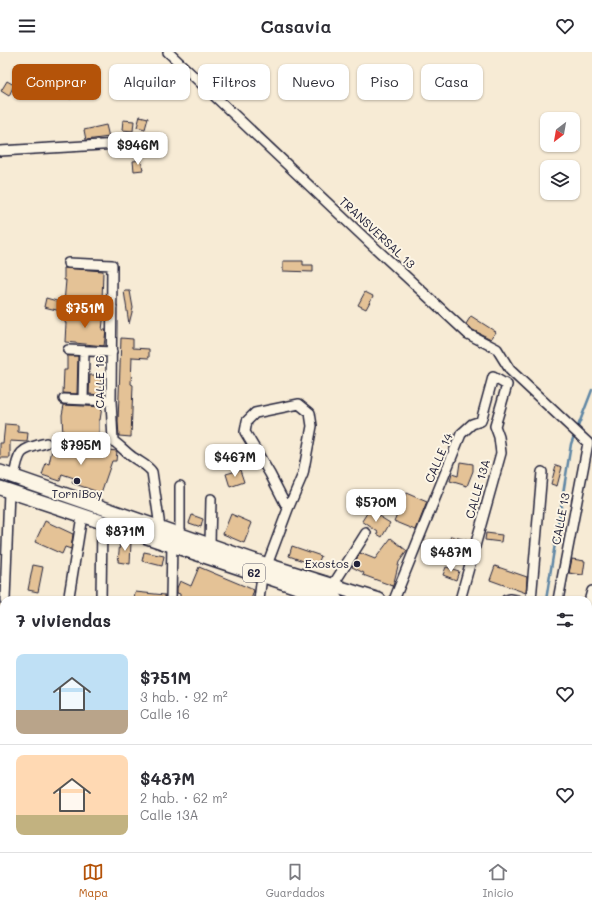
<!DOCTYPE html>
<html lang="es">
<meta charset="utf-8">
<style>
body{margin:0;font-family:Mali,sans-serif;background:#f2f2f3;color:#2b2b33;height:100vh;display:flex;flex-direction:column;font-size:15px;white-space:nowrap}
*{box-sizing:border-box;margin:0}
p{font-size:13px;color:#7c7c81}
.icon{flex:none;width:22px;height:22px;fill:none;stroke:currentColor;stroke-width:2;stroke-linecap:round;stroke-linejoin:round}
.map{position:relative;flex:1;overflow:hidden}
.drawer{position:absolute;left:0px;top:544px;width:592px;height:256px;display:flex;flex-direction:column;background:#fff;border-radius:12px 12px 0 0;box-shadow:0 1px 3px #0004}
.drawer>*{flex:none}
.hud{position:absolute;left:12px;top:12px;width:568px;height:36px;display:flex;gap:8px}
.needle{width:26px;rotate:211deg}
.controls{position:absolute;left:540px;top:60px;display:grid;gap:8px}
.controls a{display:grid;place-items:center;width:40px;height:40px;border-radius:8px;background:#fff;box-shadow:0 1px 3px #0004;font-size:20px}
.price{position:absolute;translate:-50% -34px;padding:0 9px;border-radius:8px;background:#fff;color:#222;font-size:13px;line-height:26px;filter:drop-shadow(0 1px 2px #0008)}
.price::after{content:'';position:absolute;left:50%;top:24px;width:12px;height:9px;margin-left:-6px;background:inherit;clip-path:polygon(0 0,100% 0,50% 100%)}
.price.selected{background:#b45309;color:#fff}
ul{padding:0;list-style:none}
li{display:flex;align-items:center;gap:12px;height:100px;padding:0 16px}
li+li{border-top:1px solid #e1e1e2}
li span{display:grid;place-items:center;flex:none;width:112px;height:80px;border-radius:8px;color:#555}
li>.icon{margin-inline-start:auto}
span .icon{width:48px;height:48px;fill:#fffc;stroke-width:1}
li b{font-size:17px}
h2{display:flex;justify-content:space-between;align-items:center;height:48px;padding:0 16px;font-size:17px}
.pill{padding:0 14px;border-radius:8px;background:#fff;box-shadow:0 1px 3px #0004;font-size:14px;line-height:36px}
.pill.selected{background:#b45309;color:#fff}
header{display:flex;justify-content:space-between;align-items:center;height:52px;padding:0 16px;background:#fff;font-size:18px;font-weight:600}
.tabs{display:flex;justify-content:space-around;align-items:center;height:56px;border-top:1px solid #e1e1e2;background:#fff;font-size:11px;color:#7c7c81}
.tabs a{display:grid;justify-items:center;gap:2px}
.tabs .selected{color:#b45309}
.map>svg:first-child{display:block}
.lines{fill:none;stroke-linecap:round;stroke-linejoin:round}
.stream{stroke:#6087a5;stroke-width:2.5}
.building{fill:#e4c296;stroke:#22223b}
.minor-casing{stroke:#22223b;stroke-width:12}
.highway-casing{stroke:#22223b;stroke-width:16}
.minor{stroke:#fcf5e5;stroke-width:9}
.highway{stroke:#fcf5e5;stroke-width:13}
.poi-dot{fill:#22223b;stroke:#fcf5e5;stroke-width:1.5}
.labels{text-anchor:middle;stroke-width:4;stroke-linejoin:round;paint-order:stroke}
.shield{fill:#fcf5e5;stroke:#63616e;stroke-width:1}
.shield-label{font-size:11px;font-weight:bold;fill:#22223b}
.street-label{font-size:12px;fill:#22223b;stroke:#fcf5e5}
.poi-label{font-size:12px;fill:#22223b;stroke:#fcf5e5}
</style>
<header><svg class="icon" aria-label="menu" viewBox="0 0 24 24"><path d="M4 6h16M4 12h16M4 18h16"/></svg>Casavia<svg class="icon" aria-label="heart" viewBox="0 0 24 24"><path d="M12 20l-8-8c-3-5 5-10 8-4 3-6 11-1 8 4z"/></svg></header>
<div class="map">
<svg width="592" height="800" viewBox="0 0 592 800">
<rect width="100%" height="100%" fill="#f7ebd5"/>
<filter id="ink" filterUnits="userSpaceOnUse"><feTurbulence type="fractalNoise" baseFrequency=".025" numOctaves="2"/><feDisplacementMap in="SourceGraphic" scale="8" xChannelSelector="R" yChannelSelector="G"/><feConvolveMatrix kernelMatrix="1 2 1 2 8 2 1 2 1" color-interpolation-filters="sRGB"/></filter>
<g filter="url(#ink)">
<g class="lines">
<!-- stream -->
<path class="stream" d="M577,377L592,338
M546,548L571,392L575,381"/>
</g>
<!-- building -->
<path class="building" d="M63,26L77,32L71,47L64,45L67,38L59,35Z
M7,29L14,33L9,44L1,39Z
M140,64L148,66L145,77L137,75Z
M123,68L134,69L133,79L122,78Z
M106,73L109,85L86,88L84,78Z
M141,108L143,118L134,119L133,109Z
M283,209H303V213H313V220L283,219Z
M64,216L103,219L102,249L66,251L63,256L65,260L44,255L46,246L64,251L66,228H64Z
M124,239H130L133,256L129,272Z
M365,240L373,244L366,257L358,253Z
M66,261H104L102,278H106L104,294L65,290L66,271H65Z
M471,264L496,280L491,287L471,277L466,272Z
M121,286L133,287V296L149,297V306L132,305L131,332L133,333L131,385L119,384L118,370Z
M67,304H78L77,342L63,341L64,318H67Z
M90,323H101V343L89,342Z
M64,353L102,355L100,368H99V384L63,385L62,363Z
M5,372L18,373V380L28,381L27,390L10,389V406H0V391H3Z
M53,393H59L62,397L65,398L90,396L117,399L116,409H112L101,441L72,431L74,426L62,422L60,429L42,423L46,411L49,412Z
M460,410L473,412V419L467,434L450,429L452,422L458,424Z
M556,413L562,415L557,434L551,432Z
M240,418L244,430L230,435L226,422Z
M406,441L427,450L416,478L394,469Z
M369,458L390,471L382,485L377,482L378,480L362,469Z
M231,462L252,471L244,491L223,482Z
M192,463L203,467L201,475L189,471Z
M45,469L73,482L71,497L65,495L62,502L35,490Z
M486,481L502,483L501,490L485,488Z
M451,484L469,489L465,502L448,497Z
M391,486L407,499L399,510L393,534L363,523L364,521L352,515L360,501L375,507Z
M120,489L131,490L130,512L118,510Z
M292,494L321,504L317,514L289,504Z
M144,500L164,504L162,514L142,509Z
M572,507L585,509L583,523L569,521Z
M33,513L43,515L38,540L28,538Z
M495,514L527,525L526,541L490,528Z
M199,515L254,538L251,548H180V542L177,541V536L180,529L191,534Z
M446,515L459,519L456,528L443,523Z
M135,540L165,543V548H134Z"/>
<g class="lines">
<defs>
<path id="minor" d="M168,0L371,192L468,282L497,297L510,318L588,391L558,548
M0,99L135,91
M68,211L112,213L111,349L113,389
M69,256L112,255
M68,298L112,300
M64,347L111,349
M83,348L84,299
M113,389C121,394 126,401 134,406C141,411 147,413 152,420L160,475
M65,392L113,389
M14,425C19,397 20,398 46,391
M180,482V434
M210,492L211,447
M267,513L288,457L303,422L312,374L310,361L299,352L255,361L247,369L245,380L270,422L288,457
M333,533L366,481
M69,544L82,464
M5,548L9,439
M101,548L102,470
M171,548L172,489
M259,548L262,524
M394,548L461,382L472,372L481,369L493,325L507,333L495,374L499,385L501,401L460,548
M506,548L510,547L516,548
M531,548L542,420
M588,553L592,539
M588,650L592,651
M588,704L592,708
M0,754L4,568
M588,770L592,773
M82,796V800
M122,796V800
M419,796L432,800
M531,796V800
M576,796V800
M43,800V796
M163,800V796
M357,800L358,796
M443,800L445,796"/>
<path id="highway" d="M0,420L267,513L379,548
M0,436L336,548
M588,617L592,619
M588,631L592,633"/>
</defs>
<!-- minor casing -->
<use href="#minor" class="minor-casing"/>
<!-- highway casing -->
<use href="#highway" class="highway-casing"/>
<!-- minor -->
<use href="#minor" class="minor"/>
<!-- highway -->
<use href="#highway" class="highway"/>
</g>
</g>
<!-- markers -->
<g class="poi-dot">
<circle cx="77" cy="429" r="4"/>
<circle cx="357" cy="512" r="4"/>
</g>
<g class="labels">
<!-- shield labels -->
<rect class="shield" x="243" y="512" width="22" height="18" rx="3"/>
<g class="shield-label">
<text x="254" y="525">62</text>
</g>
<!-- street labels -->
<g class="street-label">
<text transform="translate(377 181) rotate(43)" y="4">TRANSVERSAL 13</text>
<text transform="translate(100 330) rotate(-90)" y="4">CALLE 16</text>
<text transform="translate(439 406) rotate(-67)" y="4">CALLE 14</text>
<text transform="translate(478 437) rotate(-74)" y="4">CALLE 13A</text>
<text transform="translate(561 467) rotate(-79)" y="4">CALLE 13</text>
</g>
<!-- poi labels -->
<g class="poi-label">
<text x="77" y="446">TorniBoy</text>
<text x="349" y="516" text-anchor="end">Exostos</text>
</g>
</g>
</svg>
<div class="controls">
<a><svg class="needle" viewBox="-14 -14 28 28"><path d="M0-13l5 13h-10z" fill="#e53935"/><path d="M0 13l5-13h-10z" fill="#7c7c81"/></svg></a>
<a><svg class="icon" aria-label="layers" viewBox="0 0 24 24"><path d="M12 4l9 5-9 5-9-5zM3 14l9 5 9-5"/></svg></a>
</div>
<b class="price" style="left:138px;top:114px">$946M</b>
<b class="price selected" style="left:85px;top:277px">$751M</b>
<b class="price" style="left:81px;top:414px">$795M</b>
<b class="price" style="left:235px;top:426px">$467M</b>
<b class="price" style="left:376px;top:471px">$570M</b>
<b class="price" style="left:125px;top:500px">$871M</b>
<b class="price" style="left:451px;top:521px">$487M</b>
<div class="hud">
<a class="pill selected">Comprar</a>
<a class="pill">Alquilar</a>
<a class="pill">Filtros</a>
<a class="pill">Nuevo</a>
<a class="pill">Piso</a>
<a class="pill">Casa</a>
</div>
<section class="drawer">
<h2>7 viviendas<svg class="icon" aria-label="filters" viewBox="0 0 24 24"><path d="M4 7h16M4 17h16"/><circle cx="9" cy="7" r="2"/><circle cx="15" cy="17" r="2"/></svg></h2>
<ul>
<li><span style="background:linear-gradient(#bfe0f5 70%,#b9a48a 0)"><svg class="icon" aria-label="home" viewBox="0 0 24 24"><path d="M3 11l9-7 9 7M6 9v11h12V9"/></svg></span><div><b>$751M</b><p>3 hab. · 92 m²</p><p>Calle 16</p></div><svg class="icon" aria-label="heart" viewBox="0 0 24 24"><path d="M12 20l-8-8c-3-5 5-10 8-4 3-6 11-1 8 4z"/></svg></li>
<li><span style="background:linear-gradient(#ffd9b3 75%,#c2b280 0)"><svg class="icon" aria-label="home" viewBox="0 0 24 24"><path d="M3 11l9-7 9 7M6 9v11h12V9"/></svg></span><div><b>$487M</b><p>2 hab. · 62 m²</p><p>Calle 13A</p></div><svg class="icon" aria-label="heart" viewBox="0 0 24 24"><path d="M12 20l-8-8c-3-5 5-10 8-4 3-6 11-1 8 4z"/></svg></li>
</ul>
</section>
</div>
<nav class="tabs">
<a class="selected"><svg class="icon" aria-label="map" viewBox="0 0 24 24"><path d="M3 6l6-2 6 2 6-2v14l-6 2-6-2-6 2zM9 4v14M15 6v14"/></svg>Mapa</a>
<a><svg class="icon" aria-label="saved" viewBox="0 0 24 24"><path d="M7 4h10v16l-5-4-5 4z"/></svg>Guardados</a>
<a><svg class="icon" aria-label="home" viewBox="0 0 24 24"><path d="M3 11l9-7 9 7M6 9v11h12V9"/></svg>Inicio</a>
</nav>
